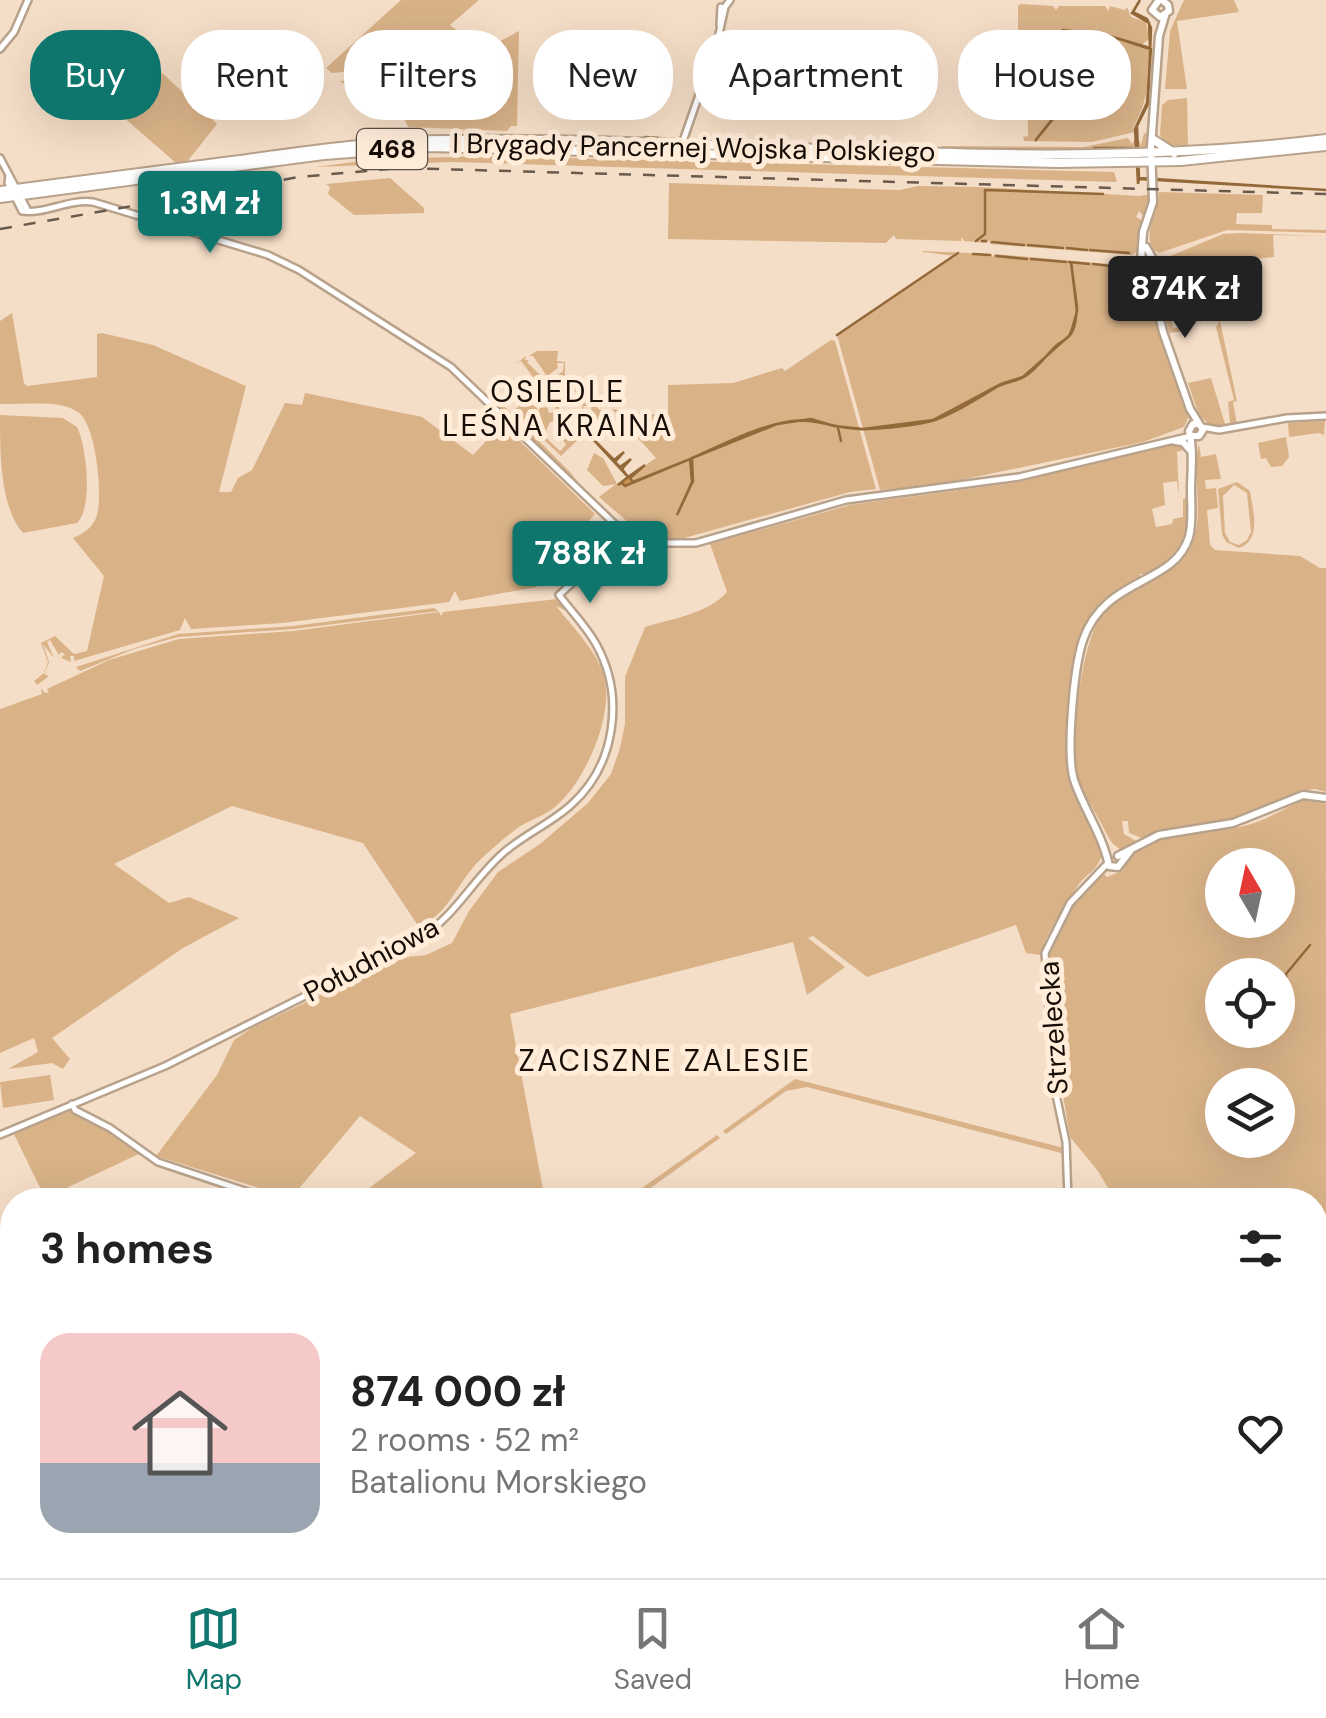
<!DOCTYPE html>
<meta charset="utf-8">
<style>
body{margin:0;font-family:"DM Sans",sans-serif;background:#f6f6f6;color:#222;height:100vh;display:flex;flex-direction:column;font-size:38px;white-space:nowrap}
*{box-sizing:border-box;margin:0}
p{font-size:32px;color:#767676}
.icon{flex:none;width:55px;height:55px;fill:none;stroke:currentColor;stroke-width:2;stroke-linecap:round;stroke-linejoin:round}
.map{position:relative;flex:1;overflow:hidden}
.drawer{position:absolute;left:0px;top:1188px;width:1328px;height:392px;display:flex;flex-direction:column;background:#fff;border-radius:40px 40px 0 0;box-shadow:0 10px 40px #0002}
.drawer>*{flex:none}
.top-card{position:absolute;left:30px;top:30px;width:1268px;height:90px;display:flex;gap:20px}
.needle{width:65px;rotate:351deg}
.controls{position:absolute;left:1205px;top:848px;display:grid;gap:20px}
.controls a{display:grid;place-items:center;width:90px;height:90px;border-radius:50%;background:#fff;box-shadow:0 10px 40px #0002;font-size:50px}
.price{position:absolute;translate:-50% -85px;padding:0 22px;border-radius:10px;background:#0f766e;color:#fff;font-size:32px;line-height:65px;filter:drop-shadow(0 2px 5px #0008)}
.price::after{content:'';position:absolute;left:50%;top:60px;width:30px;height:22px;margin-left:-15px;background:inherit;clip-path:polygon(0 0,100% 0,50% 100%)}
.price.active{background:#222;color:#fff}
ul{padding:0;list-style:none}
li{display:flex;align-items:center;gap:30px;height:250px;padding:0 40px}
li span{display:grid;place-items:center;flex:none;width:280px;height:200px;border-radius:30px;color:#555}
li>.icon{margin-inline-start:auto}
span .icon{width:120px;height:120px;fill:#fffc;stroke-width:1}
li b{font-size:42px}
h2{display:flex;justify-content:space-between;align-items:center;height:120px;padding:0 40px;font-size:42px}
.chip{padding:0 35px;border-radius:40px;background:#fff;box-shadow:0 10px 40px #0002;font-size:35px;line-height:90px}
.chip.active{background:#0f766e;color:#fff}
.menu{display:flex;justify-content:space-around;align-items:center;height:140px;border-top:2px solid #e0e0e0;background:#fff;font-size:28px;color:#767676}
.menu a{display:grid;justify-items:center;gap:5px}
.menu .active{color:#0f766e}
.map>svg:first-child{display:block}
.green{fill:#d9b288;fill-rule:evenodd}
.water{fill:#ca9151;stroke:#94693a;stroke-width:2.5}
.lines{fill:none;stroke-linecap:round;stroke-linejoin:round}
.stream{stroke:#94693a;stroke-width:2.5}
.tertiary-casing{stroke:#b8a28c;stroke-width:10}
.secondary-casing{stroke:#b8a28c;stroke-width:11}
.primary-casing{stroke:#b8a28c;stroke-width:12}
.tertiary{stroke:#fff;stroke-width:5}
.secondary{stroke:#fff;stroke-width:6}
.primary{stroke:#fff;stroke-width:8}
.rail{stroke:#685a4d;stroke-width:2.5;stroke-dasharray:12 12;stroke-linecap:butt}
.labels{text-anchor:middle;stroke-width:10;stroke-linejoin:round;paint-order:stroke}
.shield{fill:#ffecd9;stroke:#5b5045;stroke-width:2.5}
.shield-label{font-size:25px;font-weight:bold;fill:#150d06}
.street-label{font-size:28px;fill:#150d06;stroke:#ffecd9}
.neighbourhood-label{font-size:30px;letter-spacing:2.5px;fill:#150d06;stroke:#ffecd9}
</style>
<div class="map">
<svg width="1326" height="1578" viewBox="0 0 1326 1578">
<rect width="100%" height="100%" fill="#f5dec7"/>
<!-- green -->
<path class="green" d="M401,0H479L450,25L475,45L406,66L332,73L326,68Z
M1184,0H1234L1239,12L1177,21L1187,89H1165L1170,31Z
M1021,4L1053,6L1056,10L1059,6H1105L1108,11L1110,6L1125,10L1127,7L1131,17L1146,22L1149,39L1139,47L1150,49C1148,81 1149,99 1133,128L1135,132L1092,142L1024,141L1023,137L1028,136L1027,74L1018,73V6Z
M519,31L517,126H511L507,131L408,127C398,97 363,95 339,81C400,78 466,61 519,31Z
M158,72H161L217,124L187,162L176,163L122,116Z
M1187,98L1188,147L1166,144L1160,135L1162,105L1168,100Z
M1144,133L1150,135L1146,149L1093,150L1085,154L937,149L943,146L1084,147L1128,138L1132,144L1137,135L1141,145Z
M489,156L1114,172L1117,182L452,162L315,167L377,159Z
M390,178L424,208V213L354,215L328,194L330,187L326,184Z
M669,183L900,190L918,186L979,187L1140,196L1151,194L1145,218L1139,211L1136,217L1143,221L1140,249L1132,255L990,244L989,240L987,243L964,241L962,237L961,241L896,239L894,235L886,243L668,239Z
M1159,192L1263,195L1262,213H1237L1236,224L1272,225V229L1326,230V233L1227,230L1159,253L1151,248C1145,225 1159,214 1159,192Z
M1241,233L1323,236L1273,235L1274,257L1221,262L1166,259L1162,271L1163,300L1179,298L1181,314L1178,315L1176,301L1169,303L1173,328L1181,327L1182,317L1184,331L1169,333L1156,272L1161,260L1223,234Z
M923,251L992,254V257L995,254L1120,265L1121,270L1123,265H1138L1145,271L1151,304L1148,307L1155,309L1189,416L1184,427L1143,442L937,485L880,490L837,335L956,256L923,252L919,263Z
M12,313L24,383L27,386L97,377V334L102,333L153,345L246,386L219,492H231L238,478L252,470L285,403L302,405L305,393L422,417L473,455L502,424L595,514L582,528L600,548L580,568L583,571C571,582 563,580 549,578L538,587L537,583L534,584L536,587L460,601L455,591L449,602L282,623L191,629L185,618L180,630L74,661V656H70L71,662L61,658L65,654L61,652L59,655L50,640L47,642L54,658L43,644L49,662L44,674L49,676L37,685L34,681L44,673L48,662L41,643L55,636L74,654L87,651L104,576L73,538C83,534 92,528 96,518C104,498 96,424 78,412C60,399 22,405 0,404V321Z
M1220,321L1237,401L1233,402L1237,424L1230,423L1228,402L1234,400L1216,327Z
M831,340L835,341L876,489L850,492L677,540L638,531L599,497L616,484L603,486L587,470L594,453L603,458L617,484L656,458L612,409L668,416V385L733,383L782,368L785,371Z
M537,351H558L557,361L565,362V382L604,413L585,433L587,427L582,415L587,422L593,421L591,406H584L582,413L583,398L562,380L563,378L557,376L563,371L564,363H557L558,368L547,376L533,356H529Z
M526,356L525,360H529L527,362L547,382V387L545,385L529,402L538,409L536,416L540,408L547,407L549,413L556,412L554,396L547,397L546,405L537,406L552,390L551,387L558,393L560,418H564L550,422L544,436L560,451L566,445L561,437L567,428H570L573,435L579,434L577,419L570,420L569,426L568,418L579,417L582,436L561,456L514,411L539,385L521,361L515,365Z
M1211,378L1225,424L1212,427L1199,415L1188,383Z
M491,393L570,472L580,485L486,398Z
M0,415L63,418L77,427C87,447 93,508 77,523L23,533C0,507 0,452 0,415Z
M1325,421L1324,435L1319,433L1289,437L1288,423Z
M1286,437L1289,457L1282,466L1271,467L1266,458L1261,459L1258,443Z
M1174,442L1181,443L1186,449L1177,452L1179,495L1177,481L1163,483L1165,505L1152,509L1156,527L1172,524L1173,519L1183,517V499L1188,498C1189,527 1187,549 1162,566C1153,572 1148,575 1140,574L1139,579C1119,589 1097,603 1087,625C1076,652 1063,749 1070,775C1078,805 1091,825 1103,850C1098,874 1086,871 1076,889C1069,902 1046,930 1041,955L1026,953L1016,925L867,977L813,936L808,938L845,967L807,995L793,942L510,1014L545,1200H353L416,1153L360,1116L291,1198L156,1156L217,1075L234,1040L252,1028L367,973L407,957L426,955L452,943L469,911L498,872L540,844L588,803L611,774L620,748L625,724V677L645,627C672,619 709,613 727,592L710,544L850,505L1019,482Z
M1199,444L1201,457L1216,454L1221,479L1205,480L1206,489L1216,488L1218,508L1207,510L1210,545L1215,550L1300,556L1320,568H1326V792L1315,789L1301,791L1228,822L1144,839L1129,833L1128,821H1122L1124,834L1138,842L1125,851C1112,847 1109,838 1102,825C1094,809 1083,795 1078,777C1069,747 1081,647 1099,620C1122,584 1174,584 1192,543C1205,513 1191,476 1199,444Z
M1237,482L1250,491C1253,511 1262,540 1239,548L1226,542L1222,534L1218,489ZM1234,485L1247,493L1251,532L1247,540L1239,545L1230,542L1225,533L1223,496Z
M557,599L571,613L556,606C571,625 592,646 601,668C619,708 586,781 555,807C542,818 527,820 515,830C503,839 491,850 480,860C458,881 449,914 419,927L363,843L232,806L114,864L169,903L189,897L239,918L183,948L52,1038L70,1059L63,1069L52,1063L8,1069L38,1052L34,1038L0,1053V709L42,694L41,688L45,693L49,692L47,689L109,660L179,639L293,631L439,612L441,616L443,612Z
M434,608L439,611L294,629L178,637L134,649L80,671L76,667L178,634L293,626Z
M1303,800L1326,804V1541L1315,1539V1200H1115L1098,1171L1070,1137L1061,1083L1049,960L1051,947L1068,911L1104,874L1107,877L1122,871L1130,859L1128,856C1166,827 1201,837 1244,826C1264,821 1284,809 1303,800ZM1222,865H1278V920H1222ZM1222,975H1278V1030H1222ZM1222,1085H1278V1140H1222Z
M50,1075L54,1100L3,1108L0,1082Z
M795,1079L1064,1148V1157L1061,1153L807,1087L786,1091L726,1134L723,1131Z
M68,1109L120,1136L141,1153L45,1198L13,1132Z
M717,1135L720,1138L634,1200H625Z
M12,1523V1568H293L318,1578H264L252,1574L246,1578H0V1528Z
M1041,1568H1272L1285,1570L1284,1578H1047L1040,1573Z"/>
<!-- water -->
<path class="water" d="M1140,0L1133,12L1147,19L1151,28L1148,104L1137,126L1139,178L1326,190L1139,179L1138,184L1135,129L1147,103L1151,49C1133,45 1118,36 1100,35L1093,47L1087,46L1075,73L1086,47H1082L1079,53L1066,52L1078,53L1080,46L1066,44L1092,46L1099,35L1063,31L1045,42L1084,117L1071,97L1035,141L1071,95L1044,42L1063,30L1106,35L1150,48L1149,23L1132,13Z
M1071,262L1077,307C1076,316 1076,329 1069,336C1066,340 1060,342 1057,345C1046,355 1037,369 1024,377C1015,382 1004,382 995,388C977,399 956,413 935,420C914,426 888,428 867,429C841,431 817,418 792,421C757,426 724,444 692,458L693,481L677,515L692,482L690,459L625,486L622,483L618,485L628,477L589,435L614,460L624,452L615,462L620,467L631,459L622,469L628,477L645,465L630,478L633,482L777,424L811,419L834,426L863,429L933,420L1001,384L1023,377L1069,336L1072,329L1077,311Z
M1320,1381L1326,1383V1429L1315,1436V1384Z"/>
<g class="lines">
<!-- stream -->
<path class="stream" d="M645,137L674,139
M1094,148H1132
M942,149L1030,150
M976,241L985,234V190L1103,194
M982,241H986
M992,242L1024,245
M1028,245L1063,248
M1067,248L1087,250
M1090,250L1129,253
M973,254L990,255
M996,256L1027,259
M1031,259L1066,262
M1069,262L1089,264
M1093,264L1119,267
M1124,267L1132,268L1134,273
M837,335L958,253
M838,428L841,441
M1278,980L1283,982L1286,979V974L1310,945
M901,1568L924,1570L949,1578"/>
<defs>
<path id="tertiary" d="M720,25L721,7
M0,49L14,32L28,0
M682,144L717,43L725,7L730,0
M0,158L28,211
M9,175L8,183L22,211C46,214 68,199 93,202L268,255L299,270L451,367L622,531H629L633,538L656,543H696L846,500L1019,477L1191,436
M1202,427L1219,430L1287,418L1326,416
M612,522L618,533
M612,551L632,542L642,543
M72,1104L75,1110L110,1128L158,1162L272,1200
M0,1135L165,1066L417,940C454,918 471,882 502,854C523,835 550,824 571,805C616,765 625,696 596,644C586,626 571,611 559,595L617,542
M1068,1200L1066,1142L1055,1090L1045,953L1070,903L1107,864
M988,1568L1036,1574
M1036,1578L1037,1568"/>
<path id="secondary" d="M1159,0L1152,10L1160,17L1169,11L1168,5L1162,0
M1146,247L1154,261L1151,281L1163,332L1190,409L1203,430L1199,436H1192
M1151,281L1141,262L1143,232L1153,202L1151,147L1159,36L1165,16
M1175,441L1183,442L1190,450
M1131,850L1118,867L1109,866C1103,836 1086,813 1075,783C1065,758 1074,667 1083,640C1105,576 1174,586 1189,537C1193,522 1191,506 1191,491C1191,472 1194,449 1189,431L1193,424H1198
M1118,856L1159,835L1233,823L1303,795L1326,798"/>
<path id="primary" d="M1154,140L1174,153
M0,191C77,181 155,171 232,161C305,151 377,140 450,140C743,136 1034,175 1326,139
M0,198L324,155L429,147L1057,163L1181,161L1326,146"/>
</defs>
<!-- tertiary casing -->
<use href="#tertiary" class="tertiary-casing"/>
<!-- secondary casing -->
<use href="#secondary" class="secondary-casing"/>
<!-- primary casing -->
<use href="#primary" class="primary-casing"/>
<!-- tertiary -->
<use href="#tertiary" class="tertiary"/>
<!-- secondary -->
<use href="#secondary" class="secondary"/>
<!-- primary -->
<use href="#primary" class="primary"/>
<!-- rail -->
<path class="rail" d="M0,229L299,177L400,168L1326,194"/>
</g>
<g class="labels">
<!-- shield labels -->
<rect class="shield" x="357" y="129" width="70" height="40" rx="8"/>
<g class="shield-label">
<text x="392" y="158">468</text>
</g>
<!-- street labels -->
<g class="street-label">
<text transform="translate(694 147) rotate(1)" y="10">I Brygady Pancernej Wojska Polskiego</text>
<text transform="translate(371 959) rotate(-28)" y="10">Południowa</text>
<text transform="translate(1053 1028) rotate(-94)" y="10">Strzelecka</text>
</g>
<!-- neighbourhood labels -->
<g class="neighbourhood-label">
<text x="558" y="402">OSIEDLE<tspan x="558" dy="34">LEŚNA KRAINA</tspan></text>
<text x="665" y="1071">ZACISZNE ZALESIE</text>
</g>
</g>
</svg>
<div class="controls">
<a><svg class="needle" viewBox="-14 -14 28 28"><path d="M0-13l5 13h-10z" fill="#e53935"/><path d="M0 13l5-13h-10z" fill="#767676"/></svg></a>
<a><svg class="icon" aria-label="locate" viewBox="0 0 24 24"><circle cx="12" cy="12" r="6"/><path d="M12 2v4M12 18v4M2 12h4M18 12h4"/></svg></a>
<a><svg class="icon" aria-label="layers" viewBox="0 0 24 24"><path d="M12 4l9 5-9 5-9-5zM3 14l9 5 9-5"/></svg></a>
</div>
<b class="price" style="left:210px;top:256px">1.3M zł</b>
<b class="price active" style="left:1185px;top:341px">874K zł</b>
<b class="price" style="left:590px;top:606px">788K zł</b>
<div class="top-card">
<a class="chip active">Buy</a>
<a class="chip">Rent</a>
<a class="chip">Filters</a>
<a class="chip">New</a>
<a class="chip">Apartment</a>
<a class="chip">House</a>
</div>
<section class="drawer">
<h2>3 homes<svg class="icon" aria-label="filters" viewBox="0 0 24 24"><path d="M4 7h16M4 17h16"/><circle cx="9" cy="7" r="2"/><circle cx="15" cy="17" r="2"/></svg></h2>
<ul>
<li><span style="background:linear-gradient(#f6c9c9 65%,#9aa5b1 0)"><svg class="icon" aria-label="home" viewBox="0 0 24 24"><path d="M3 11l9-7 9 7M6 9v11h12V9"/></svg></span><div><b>874 000 zł</b><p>2 rooms · 52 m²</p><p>Batalionu Morskiego</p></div><svg class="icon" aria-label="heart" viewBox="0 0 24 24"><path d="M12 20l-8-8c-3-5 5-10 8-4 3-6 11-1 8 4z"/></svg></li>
</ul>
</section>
</div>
<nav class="menu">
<a class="active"><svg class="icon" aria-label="map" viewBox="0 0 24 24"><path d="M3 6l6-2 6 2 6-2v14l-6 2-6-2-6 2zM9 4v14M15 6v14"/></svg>Map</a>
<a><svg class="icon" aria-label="saved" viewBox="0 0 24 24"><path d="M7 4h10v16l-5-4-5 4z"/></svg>Saved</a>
<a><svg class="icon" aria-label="home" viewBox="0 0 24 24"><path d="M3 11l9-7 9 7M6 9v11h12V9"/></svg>Home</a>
</nav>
